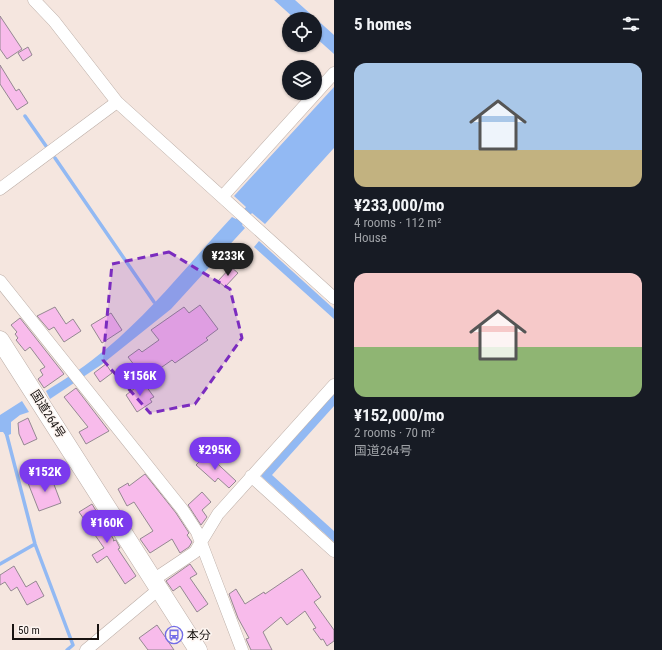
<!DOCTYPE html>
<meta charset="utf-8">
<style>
body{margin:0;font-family:"Roboto Condensed","Noto Sans JP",sans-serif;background:#242831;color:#f1f3f6;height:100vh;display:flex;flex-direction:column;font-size:15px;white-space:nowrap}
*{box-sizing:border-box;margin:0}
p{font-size:13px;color:#9ea1a6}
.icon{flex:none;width:22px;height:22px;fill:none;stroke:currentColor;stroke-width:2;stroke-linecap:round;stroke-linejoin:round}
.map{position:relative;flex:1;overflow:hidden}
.details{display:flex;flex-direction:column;background:#171b24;width:328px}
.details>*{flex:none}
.tools{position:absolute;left:282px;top:12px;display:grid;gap:8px}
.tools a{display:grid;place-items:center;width:40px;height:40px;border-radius:50%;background:#171b24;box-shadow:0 1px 3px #0004;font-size:20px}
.scale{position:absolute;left:12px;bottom:10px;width:87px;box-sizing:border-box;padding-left:4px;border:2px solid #181311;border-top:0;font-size:11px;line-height:14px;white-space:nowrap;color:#181311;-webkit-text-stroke:3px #fdf5f1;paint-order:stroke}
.price{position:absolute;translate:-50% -34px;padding:0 9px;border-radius:14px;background:#7c3aed;color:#fff;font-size:13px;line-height:26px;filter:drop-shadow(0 1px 2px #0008)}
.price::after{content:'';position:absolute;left:50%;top:24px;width:12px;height:9px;margin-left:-6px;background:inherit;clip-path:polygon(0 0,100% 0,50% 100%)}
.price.current{background:#222;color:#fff}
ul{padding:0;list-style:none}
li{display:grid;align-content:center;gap:8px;height:212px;padding:0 20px}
li span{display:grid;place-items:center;height:124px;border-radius:12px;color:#555}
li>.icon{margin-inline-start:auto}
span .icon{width:72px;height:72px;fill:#fffc;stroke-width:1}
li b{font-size:17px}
h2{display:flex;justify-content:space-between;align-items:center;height:48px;padding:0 20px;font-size:17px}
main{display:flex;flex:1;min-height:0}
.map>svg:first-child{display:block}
.water{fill:#92b9f3}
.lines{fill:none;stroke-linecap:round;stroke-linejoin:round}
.stream{stroke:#92b9f3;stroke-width:3.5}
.building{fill:#f8bbeb;stroke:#948891}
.minor-casing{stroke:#bcaea7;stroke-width:13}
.highway-casing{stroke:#bcaea7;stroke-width:19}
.minor{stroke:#fff;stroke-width:12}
.highway{stroke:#fff;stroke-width:18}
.marked{fill:#7b2cbf;fill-opacity:0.2;stroke:#7b2cbf;stroke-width:3;stroke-dasharray:8 5;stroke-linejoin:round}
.labels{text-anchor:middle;stroke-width:3;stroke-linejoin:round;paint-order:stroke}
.street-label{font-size:12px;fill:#181311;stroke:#fdf5f1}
.poi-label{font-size:12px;fill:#181311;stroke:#fdf5f1;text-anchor:start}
</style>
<main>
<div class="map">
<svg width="334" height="650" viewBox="0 0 334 650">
<rect width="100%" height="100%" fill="#f5e6df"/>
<!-- water -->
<path class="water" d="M274,0H295L334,35V54L315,37V19H295Z
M334,87V148L265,224L252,213L242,225L245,228L171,309L101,365L50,399L46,391C67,378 87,365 106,349C153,310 191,261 232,217L236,219L246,207L234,196Z
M259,241L334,309V319L254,247Z
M334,394V406L272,475L334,531V542L261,476Z
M22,401L29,412L20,415L11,422V434L6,436L3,432H0V415Z"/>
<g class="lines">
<!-- stream -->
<path class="stream" d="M25,116L46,146
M55,158L154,302
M6,432L35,544L73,645L67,650
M0,564L35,544"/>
</g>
<!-- building -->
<path class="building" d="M0,16L22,49L7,59L0,49Z
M28,47L32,55L23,61L18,53Z
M0,65L16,91L19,89L28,103L17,110L0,84Z
M231,267L238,273L225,287L218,281Z
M200,305L218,329L206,338L208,340L175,363L172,360L142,381L136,372L138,370L128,357L139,349L142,352L159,340L151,330L184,307L189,313Z
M55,307L66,324L73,319L81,331L64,342L54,327L49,330L37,316Z
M111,313L122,330L102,343L91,325Z
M20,318L64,374L44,388L38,379L43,375L40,370L45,367L30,347L25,351L16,340L18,338L15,334L17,332L11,325Z
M106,364L112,373L100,382L94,373Z
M143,382L154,397L150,399L152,402L137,412L126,395Z
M76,388L109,431L86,444L79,432L88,427L64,397Z
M28,418L37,439L24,445L19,434L18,423Z
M207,454L236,481L229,488L218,478L215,482L196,465Z
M50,474L61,503L39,511L28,483Z
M145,474L176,513L189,533L187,535L192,542L189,547L180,553L172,539L150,553L140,539L153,531L134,502L127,506L118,489L128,483L129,486Z
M202,492L211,502L202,510L207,517L201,525L188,505Z
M92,504L114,540L113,541L116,540L120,548L118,549L136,576L125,584L107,556L97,563L92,555L104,548L79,512Z
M190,564L197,574L190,578L208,604L197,612L180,586L173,591L166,581Z
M14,566L26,587L36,581L44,596L27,605L17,587L11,591L5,582L0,585V575Z
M302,569L321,597L314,602L334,630V641L327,646L323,639L321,640L313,629L316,628L305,611L287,625L281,617L263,632L272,650H251L246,639L249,638L238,618L229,594L236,589L245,604L264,592L265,594Z
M157,625L174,650H148L139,638Z"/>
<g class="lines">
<defs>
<path id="minor" d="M34,0L54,21L117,102L334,298
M0,189L117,102
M222,197L334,73
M0,281L182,509L197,532L242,650
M251,476L334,551
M153,580L195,552L218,514L334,385
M86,650L159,589"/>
<path id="highway" d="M0,340L198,650"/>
</defs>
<!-- minor casing -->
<use href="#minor" class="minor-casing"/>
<!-- highway casing -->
<use href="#highway" class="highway-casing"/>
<!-- minor -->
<use href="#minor" class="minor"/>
<!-- highway -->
<use href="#highway" class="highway"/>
</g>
<!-- marked area -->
<path class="marked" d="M169,252L230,289L242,338L195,404L150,413L103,360L112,264Z"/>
<!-- icons -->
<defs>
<symbol id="bus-ring" viewBox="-11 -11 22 22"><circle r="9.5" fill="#fdf5f1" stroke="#726ce7" stroke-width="1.5"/><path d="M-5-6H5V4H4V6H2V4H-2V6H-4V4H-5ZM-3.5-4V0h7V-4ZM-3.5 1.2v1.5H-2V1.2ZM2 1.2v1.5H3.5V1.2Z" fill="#726ce7"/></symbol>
</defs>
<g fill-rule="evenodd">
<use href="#bus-ring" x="164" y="625" width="20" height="20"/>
</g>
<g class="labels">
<!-- street labels -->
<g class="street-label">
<text transform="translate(48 414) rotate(58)" y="4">国道264号</text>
</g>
<!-- poi labels -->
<g class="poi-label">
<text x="187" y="639">本分</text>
</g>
</g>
</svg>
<div class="tools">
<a><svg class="icon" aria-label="locate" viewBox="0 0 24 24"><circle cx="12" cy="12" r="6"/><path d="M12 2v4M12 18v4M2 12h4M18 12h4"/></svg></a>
<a><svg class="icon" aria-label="layers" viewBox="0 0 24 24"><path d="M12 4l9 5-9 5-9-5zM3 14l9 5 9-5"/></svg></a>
</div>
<div class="scale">50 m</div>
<b class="price current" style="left:228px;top:277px">¥233K</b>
<b class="price" style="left:140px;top:397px">¥156K</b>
<b class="price" style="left:215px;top:471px">¥295K</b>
<b class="price" style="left:45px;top:493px">¥152K</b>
<b class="price" style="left:107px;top:544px">¥160K</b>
</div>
<section class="details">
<h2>5 homes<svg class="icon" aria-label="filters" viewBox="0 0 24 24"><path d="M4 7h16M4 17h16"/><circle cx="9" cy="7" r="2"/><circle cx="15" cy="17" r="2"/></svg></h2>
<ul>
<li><span style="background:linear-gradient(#a9c7e8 70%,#c2b280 0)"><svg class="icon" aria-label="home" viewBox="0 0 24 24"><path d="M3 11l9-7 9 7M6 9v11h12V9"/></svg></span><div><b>¥233,000/mo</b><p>4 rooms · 112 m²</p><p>House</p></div></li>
<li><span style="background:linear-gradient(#f6c9c9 60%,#8fb573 0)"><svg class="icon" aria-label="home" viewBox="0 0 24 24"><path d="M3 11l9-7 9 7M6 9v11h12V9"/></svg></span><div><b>¥152,000/mo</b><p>2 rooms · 70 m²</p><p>国道264号</p></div></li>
</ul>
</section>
</main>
